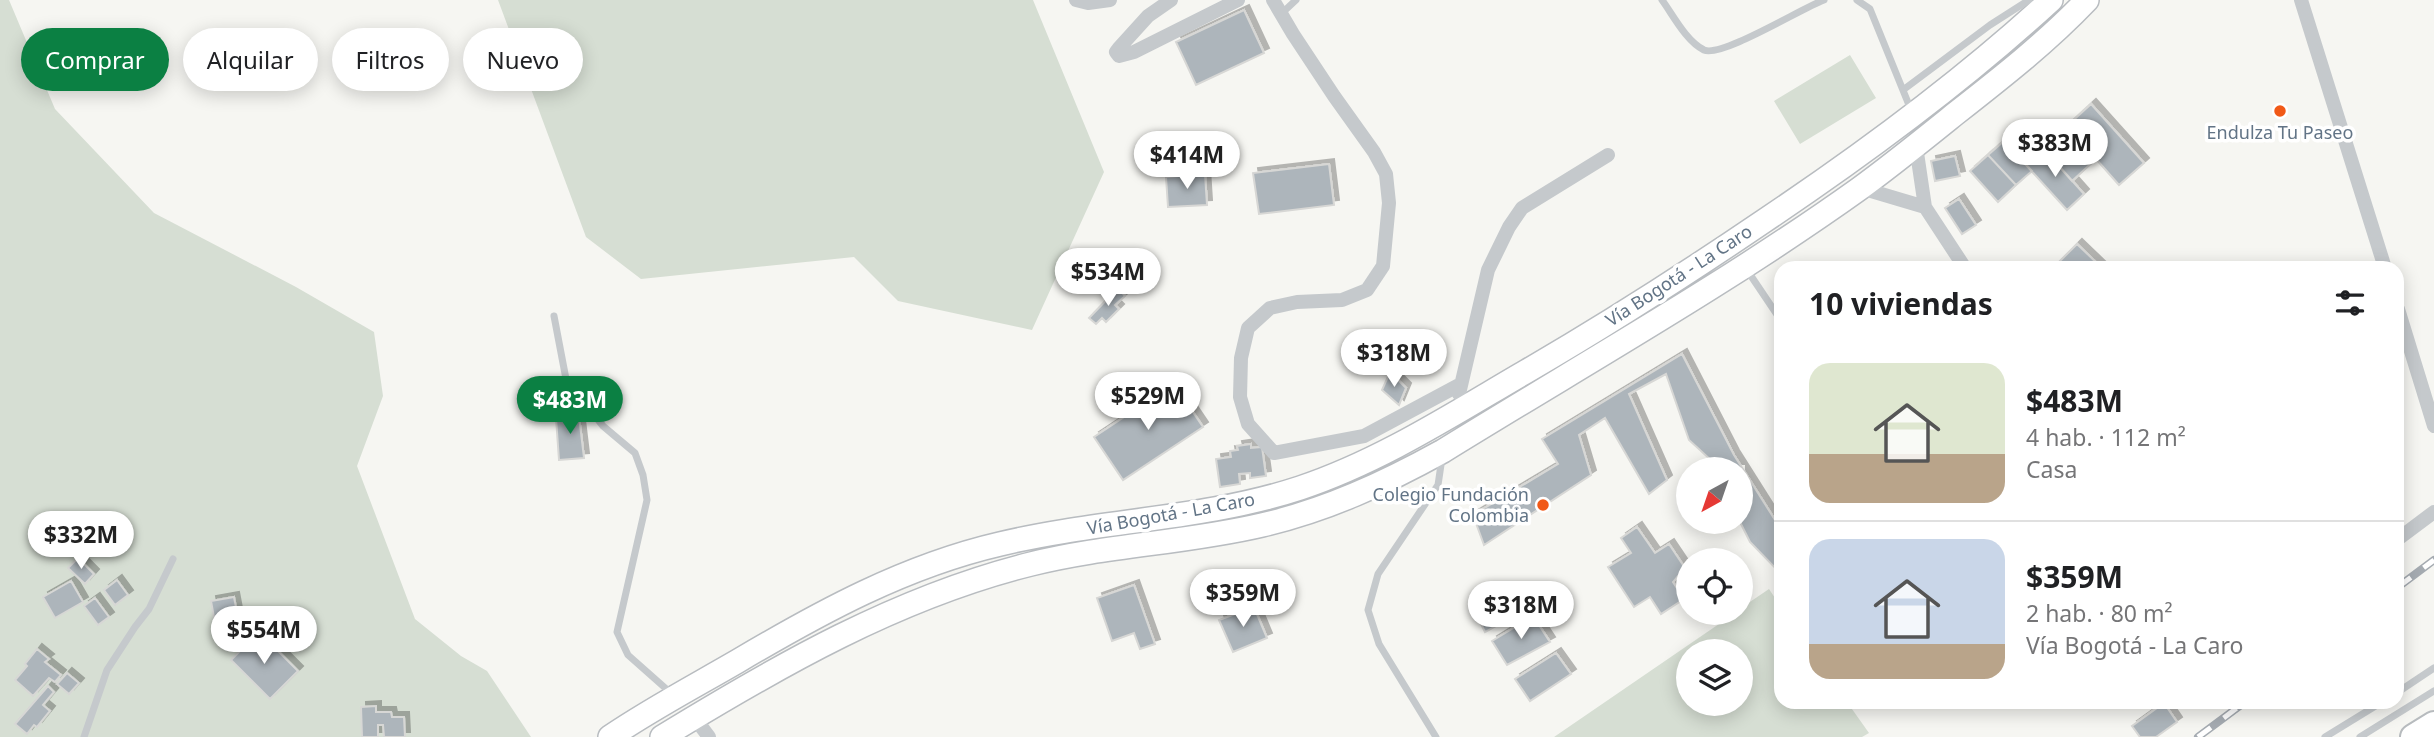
<!DOCTYPE html>
<html lang="es">
<meta charset="utf-8">
<style>
body{margin:0;font-family:"Noto Sans",sans-serif;background:#f2f2f2;color:#202124;height:100vh;display:flex;flex-direction:column;font-size:26px;white-space:nowrap}
*{box-sizing:border-box;margin:0}
p{font-size:23px;color:#757577}
.icon{flex:none;width:38px;height:38px;fill:none;stroke:currentColor;stroke-width:2;stroke-linecap:round;stroke-linejoin:round}
.map{position:relative;flex:1;overflow:hidden}
.details{position:absolute;left:1774px;top:261px;width:630px;height:448px;display:flex;flex-direction:column;background:#fff;border-radius:21px;box-shadow:0 4px 18px #0003}
.details>*{flex:none}
.hud{position:absolute;left:21px;top:28px;width:665px;height:63px;display:flex;gap:14px}
.needle{width:46px;rotate:220deg}
.buttons{position:absolute;left:1676px;top:457px;display:grid;gap:14px}
.buttons a{display:grid;place-items:center;width:77px;height:77px;border-radius:50%;background:#fff;box-shadow:0 4px 18px #0003;font-size:35px}
.price{position:absolute;translate:-50% -60px;padding:0 16px;border-radius:24px;background:#fff;color:#222;font-size:23px;line-height:46px;filter:drop-shadow(0 2px 4px #0008)}
.price::after{content:'';position:absolute;left:50%;top:42px;width:21px;height:16px;margin-left:-10px;background:inherit;clip-path:polygon(0 0,100% 0,50% 100%)}
.price.current{background:#0b8043;color:#fff}
ul{padding:0;list-style:none}
li{display:flex;align-items:center;gap:21px;height:175px;padding:0 35px}
li+li{border-top:2px solid #e0e0e0}
li span{display:grid;place-items:center;flex:none;width:196px;height:140px;border-radius:21px;color:#555}
li>.icon{margin-inline-start:auto}
span .icon{width:84px;height:84px;fill:#fffc;stroke-width:1}
li b{font-size:30px}
h2{display:flex;justify-content:space-between;align-items:center;height:84px;padding:0 35px;font-size:30px}
.tag{padding:0 24px;border-radius:32px;background:#fff;box-shadow:0 4px 18px #0003;font-size:24px;line-height:63px}
.tag.current{background:#0b8043;color:#fff}
.map>svg:first-child{display:block}
.green{fill:#d6ded3;fill-rule:evenodd}
.building{fill:#adb5bb;stroke:#d7d7d5;stroke-width:2;filter:url(#shadow)}
.lines{fill:none;stroke-linecap:round;stroke-linejoin:round}
.primary-casing{stroke:#b8bcc0;stroke-width:26}
.trunk-casing{stroke:#b7bbbe;stroke-width:28}
.service{stroke:#c5c9cc;stroke-width:7}
.minor{stroke:#c5c9cc;stroke-width:14}
.primary{stroke:#fff;stroke-width:23}
.trunk{stroke:#fff;stroke-width:24}
.rail-casing{stroke:#a5abb1;stroke-width:8}
.rail{stroke:#fff;stroke-width:5;stroke-dasharray:16;stroke-linecap:butt}
.poi-dot{fill:#f15917;stroke:#fff;stroke-width:2.5}
.labels{text-anchor:middle;stroke-width:7;stroke-linejoin:round;paint-order:stroke}
.poi-label{font-size:18px;fill:#627486;stroke:#fff}
.street-label{font-size:18px;fill:#627486;stroke:#fff}
</style>
<div class="map">
<svg width="2434" height="737" viewBox="0 0 2434 737">
<defs>
<filter id="shadow"><feDropShadow dx="5" dy="-5" stdDeviation="0" flood-color="#0004"/></filter>
</defs>
<rect width="100%" height="100%" fill="#f6f6f2"/>
<!-- green -->
<path class="green" d="M0,0H9L55,109L154,213L296,287L374,332L383,396L357,466L415,619L461,656L487,671L531,737H0Z
M498,0H1033L1104,172L1032,330L898,301L854,257L641,279L586,237Z
M1850,55L1876,98L1800,144L1774,101Z
M1769,589L1781,607L1782,702H1847L1869,733L1862,737H1554L1735,613L1741,612V608ZM1689,651H1741V704H1689Z"/>
<!-- building -->
<path class="building" d="M1244,10L1264,53L1196,85L1176,42Z
M2091,104L2144,163L2119,185L2096,159L2072,181L2043,148Z
M2004,141L2032,171L2016,185L1988,155Z
M2043,148L2084,194L2067,210L2025,164Z
M1988,155L2016,185L1998,202L1970,171Z
M1955,156L1960,176L1935,181L1931,161Z
M1329,164L1334,205L1259,214L1253,173Z
M1205,174L1207,205L1168,207L1166,177Z
M1959,199L1976,225L1962,234L1945,208Z
M2077,244L2102,268H2053Z
M1118,288L1125,296L1115,305L1119,309L1106,322L1102,318L1096,324L1089,318Z
M1682,354L1734,455L1782,531V575L1750,542L1740,522L1741,469H1716L1712,461L1689,440L1666,374L1629,394L1667,480L1649,494L1605,418L1579,435L1591,475L1484,545L1473,515L1558,464L1542,439Z
M1390,372L1406,388L1399,405L1382,390Z
M1174,384L1203,427L1123,480L1094,437Z
M578,408L584,458L559,460L556,418H564L563,409Z
M1251,444V448L1262,447L1266,476L1250,478V473L1239,474L1240,484L1220,487L1216,459L1231,457L1230,451L1238,450L1237,446Z
M1637,527L1655,553L1669,544L1685,568L1673,582L1684,599L1661,614L1650,597L1634,607L1608,567L1631,553L1621,538Z
M78,558L94,574L85,584L68,568Z
M117,580L128,595L115,605L104,590Z
M71,581L83,602L55,618L43,597Z
M1134,585L1155,644L1140,649L1134,633L1112,641L1097,598Z
M234,597L238,618L215,623L211,601Z
M95,598L109,617L98,625L84,606Z
M1492,599L1503,622L1485,632L1474,610Z
M1254,607L1267,638L1233,652L1219,620Z
M1533,616L1550,642L1507,665L1492,641Z
M259,632L298,671L270,699L231,660Z
M37,649L49,659L45,662L61,675L55,682L49,678L33,696L15,680L27,666L25,664Z
M1556,653L1571,674L1530,701L1515,679Z
M67,673L79,683L69,694L57,684Z
M48,686L54,692L43,705L50,711L37,727L34,725L27,734L15,724Z
M2164,703L2177,722L2156,737H2140L2132,726Z
M376,706V712H391L392,717H404L405,737H384L383,725H378V737H362L361,707Z"/>
<g class="lines">
<defs>
<path id="primary" d="M610,737C651,709 695,686 738,661C821,612 905,566 1000,544C1099,520 1203,520 1300,488C1381,461 1453,414 1527,371C1608,324 1686,274 1764,221C1864,154 1962,82 2051,0
M662,737C778,666 898,597 1031,564C1107,545 1186,543 1262,525C1327,510 1385,483 1443,451C1582,365 1726,284 1859,189C1892,165 1924,139 1955,114C2001,78 2047,42 2087,0"/>
<path id="trunk" d="M2413,737L2434,724"/>
</defs>
<!-- primary casing -->
<use href="#primary" class="primary-casing"/>
<!-- trunk casing -->
<use href="#trunk" class="trunk-casing"/>
<!-- service -->
<path class="service" d="M1662,0C1673,15 1686,41 1704,50C1721,58 1802,8 1824,0
M1857,0L1870,9L1911,110
M1281,14L1296,0
M1903,90L1990,25L2029,0
M1747,270L1782,322
M554,316L566,379L603,426L635,453L643,475L647,500L617,632L628,655L672,694
M2398,692L2434,668
M84,737L107,670L135,627L149,609L173,559
M1436,737L1379,644L1368,610L1378,574L1438,485L1442,458
M2325,737L2382,702
M2360,737L2434,691"/>
<!-- minor -->
<path class="minor" d="M1076,0L1088,3L1110,0
M1171,0L1148,16L1119,48L1116,52L1119,56L1134,52L1238,0
M1273,0L1293,34L1334,96L1374,152L1386,174L1389,203L1383,266L1367,290L1342,300L1297,302L1270,308L1248,328L1241,358L1240,397L1248,424L1274,453L1364,436L1461,384
M2301,0L2385,268
M1916,146L1925,207L1965,268
M1861,188L1925,207
M2398,309L2434,426
M1459,394L1488,270L1509,227L1522,208L1608,155
M2398,539L2434,512
M694,717L709,737"/>
<!-- primary -->
<use href="#primary" class="primary"/>
<!-- trunk -->
<use href="#trunk" class="trunk"/>
<defs>
<path id="rail" d="M2398,587L2434,560
M2198,737L2245,702"/>
</defs>
<!-- rail casing -->
<use href="#rail" class="rail-casing"/>
<!-- rail -->
<use href="#rail" class="rail"/>
</g>
<!-- markers -->
<g class="poi-dot">
<circle cx="2280" cy="111" r="7"/>
<circle cx="1543" cy="505" r="7"/>
</g>
<g class="labels">
<!-- poi labels -->
<g class="poi-label">
<text x="2280" y="139">Endulza Tu Paseo</text>
<text x="1529" y="501" text-anchor="end">Colegio Fundación<tspan x="1529" dy="21">Colombia</tspan></text>
</g>
<!-- street labels -->
<g class="street-label">
<text transform="translate(1679 276) rotate(-33)" y="6">Vía Bogotá - La Caro</text>
<text transform="translate(1171 514) rotate(-10)" y="6">Vía Bogotá - La Caro</text>
</g>
</g>
</svg>
<div class="buttons">
<a><svg class="needle" viewBox="-14 -14 28 28"><path d="M0-13l5 13h-10z" fill="#e53935"/><path d="M0 13l5-13h-10z" fill="#757577"/></svg></a>
<a><svg class="icon" aria-label="locate" viewBox="0 0 24 24"><circle cx="12" cy="12" r="6"/><path d="M12 2v4M12 18v4M2 12h4M18 12h4"/></svg></a>
<a><svg class="icon" aria-label="layers" viewBox="0 0 24 24"><path d="M12 4l9 5-9 5-9-5zM3 14l9 5 9-5"/></svg></a>
</div>
<b class="price" style="left:2055px;top:179px">$383M</b>
<b class="price" style="left:1187px;top:191px">$414M</b>
<b class="price" style="left:1108px;top:308px">$534M</b>
<b class="price" style="left:1394px;top:389px">$318M</b>
<b class="price" style="left:1148px;top:432px">$529M</b>
<b class="price current" style="left:570px;top:436px">$483M</b>
<b class="price" style="left:81px;top:571px">$332M</b>
<b class="price" style="left:1243px;top:629px">$359M</b>
<b class="price" style="left:1521px;top:641px">$318M</b>
<b class="price" style="left:264px;top:666px">$554M</b>
<div class="hud">
<a class="tag current">Comprar</a>
<a class="tag">Alquilar</a>
<a class="tag">Filtros</a>
<a class="tag">Nuevo</a>
</div>
<section class="details">
<h2>10 viviendas<svg class="icon" aria-label="filters" viewBox="0 0 24 24"><path d="M4 7h16M4 17h16"/><circle cx="9" cy="7" r="2"/><circle cx="15" cy="17" r="2"/></svg></h2>
<ul>
<li><span style="background:linear-gradient(#dfe7d0 65%,#b9a48a 0)"><svg class="icon" aria-label="home" viewBox="0 0 24 24"><path d="M3 11l9-7 9 7M6 9v11h12V9"/></svg></span><div><b>$483M</b><p>4 hab. · 112 m²</p><p>Casa</p></div></li>
<li><span style="background:linear-gradient(#c9d6e8 75%,#b9a48a 0)"><svg class="icon" aria-label="home" viewBox="0 0 24 24"><path d="M3 11l9-7 9 7M6 9v11h12V9"/></svg></span><div><b>$359M</b><p>2 hab. · 80 m²</p><p>Vía Bogotá - La Caro</p></div></li>
</ul>
</section>
</div>
